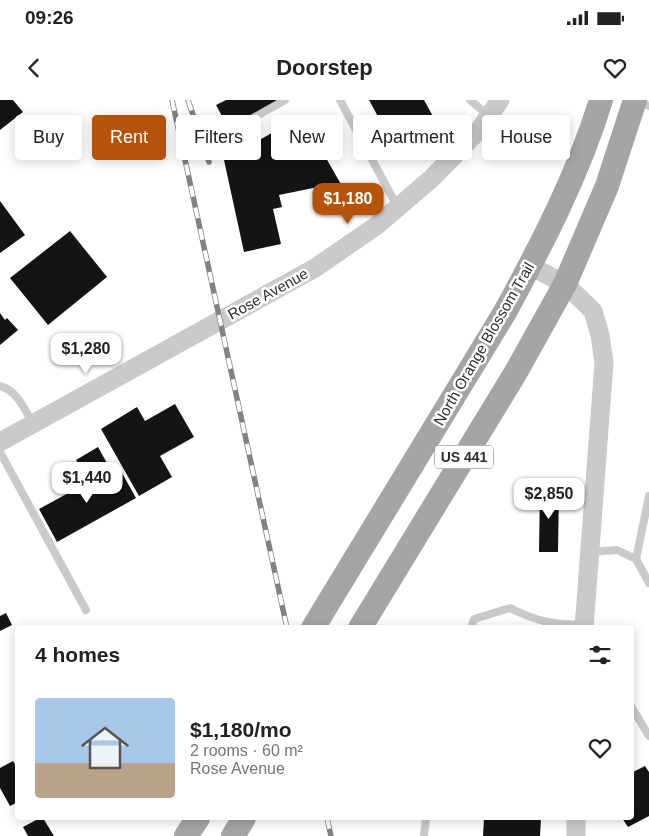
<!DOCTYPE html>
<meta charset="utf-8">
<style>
body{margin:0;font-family:Arial,sans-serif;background:#f6f6f6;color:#222;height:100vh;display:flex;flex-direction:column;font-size:19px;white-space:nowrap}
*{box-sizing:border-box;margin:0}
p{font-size:16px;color:#767676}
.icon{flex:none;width:28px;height:28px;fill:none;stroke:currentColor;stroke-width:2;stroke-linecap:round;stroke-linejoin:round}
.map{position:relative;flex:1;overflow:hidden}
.drawer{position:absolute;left:15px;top:525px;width:619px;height:195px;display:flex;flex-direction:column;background:#fff;border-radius:5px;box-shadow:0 2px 12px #0003}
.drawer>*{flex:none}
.banner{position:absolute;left:15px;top:15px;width:620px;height:45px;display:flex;gap:10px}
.price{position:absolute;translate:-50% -42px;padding:0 11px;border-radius:10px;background:#fff;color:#222;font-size:16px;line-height:32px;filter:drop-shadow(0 1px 2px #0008)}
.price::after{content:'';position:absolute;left:50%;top:30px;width:15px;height:11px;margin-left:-8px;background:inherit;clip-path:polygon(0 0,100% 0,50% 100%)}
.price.active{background:#b45309;color:#fff}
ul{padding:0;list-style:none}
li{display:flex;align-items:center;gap:15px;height:125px;padding:0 20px}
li+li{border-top:1px solid #e0e0e0}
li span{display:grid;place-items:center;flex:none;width:140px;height:100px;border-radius:5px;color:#555}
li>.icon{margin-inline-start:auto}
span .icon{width:60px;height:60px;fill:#fffc;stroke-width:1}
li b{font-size:21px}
h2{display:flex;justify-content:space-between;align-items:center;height:60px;padding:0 20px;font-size:21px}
.tag{padding:0 18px;border-radius:5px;background:#fff;box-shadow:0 2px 12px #0003;font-size:18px;line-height:45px}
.tag.active{background:#b45309;color:#fff}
.status{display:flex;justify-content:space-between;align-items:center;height:35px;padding:0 25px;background:#fff;direction:ltr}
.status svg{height:14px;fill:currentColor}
header{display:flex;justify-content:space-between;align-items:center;height:65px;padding:0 20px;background:#fff;font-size:22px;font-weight:700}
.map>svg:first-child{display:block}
.building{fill:#141414}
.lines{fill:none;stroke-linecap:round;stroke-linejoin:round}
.service{stroke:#cacaca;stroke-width:8}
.tertiary{stroke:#cacaca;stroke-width:19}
.primary{stroke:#a5a5a5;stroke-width:24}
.rail-casing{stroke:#828282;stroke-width:5.5}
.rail{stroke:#fff;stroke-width:4;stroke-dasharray:11;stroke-linecap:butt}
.labels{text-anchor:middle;stroke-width:5;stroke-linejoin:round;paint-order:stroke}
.shield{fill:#fff;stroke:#6c6c6c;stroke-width:1}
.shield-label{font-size:14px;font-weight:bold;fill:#2d2d2d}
.street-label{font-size:15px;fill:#2d2d2d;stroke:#fff}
</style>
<div class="status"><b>09:26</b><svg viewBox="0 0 49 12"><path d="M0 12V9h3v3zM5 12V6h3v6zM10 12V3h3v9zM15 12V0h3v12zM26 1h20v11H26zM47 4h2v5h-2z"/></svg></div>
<header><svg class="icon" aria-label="back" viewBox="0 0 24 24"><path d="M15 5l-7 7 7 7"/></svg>Doorstep<svg class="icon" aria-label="heart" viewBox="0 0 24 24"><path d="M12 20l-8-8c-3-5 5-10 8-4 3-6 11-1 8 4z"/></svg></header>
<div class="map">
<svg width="649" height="736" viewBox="0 0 649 736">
<rect width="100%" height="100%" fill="#fff"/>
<!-- building -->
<path class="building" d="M0,0H13L23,12L0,30Z
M226,0H280L229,29L216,5Z
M369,0H424L442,33L400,57Z
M302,16L350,100L331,111L318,87L279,95L282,107L273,109L281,144L244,152L224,60Z
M0,101L25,135L0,153Z
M70,131L107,177L48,225L10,178Z
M0,213L5,220L7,218L18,230L0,245Z
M175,304L194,337L160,356L172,377L139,396L101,329L137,307L145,321Z
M98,347L108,365L86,377L76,360Z
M118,366L136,398L57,442L39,409Z
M540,387H559L558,452H539Z
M6,513L12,525L0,531V516Z
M13,661L18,669V702L10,706L0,688V668Z
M645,666L649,672V716L628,727L622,718H631V673Z
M40,718H43L54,736H28L23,727Z
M484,718H541L540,736H483Z"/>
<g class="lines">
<!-- service -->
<path class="service" d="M340,0L398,108
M470,0L489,16
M637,1L649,6
M230,31L285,0
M0,286C17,290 25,310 33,324
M0,352L86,510
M590,452L617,450L636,459L649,483
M636,459L649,396
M471,528L474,519L510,508C536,521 556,526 584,524
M631,606L649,636
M424,736L426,718"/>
<!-- tertiary -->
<path class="tertiary" d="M530,166L565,184L593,211L600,235L604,263L584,528
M0,342L315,168L376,126L431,79L480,29L500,0
M576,736V718"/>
<!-- primary -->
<path class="primary" d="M313,528L505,212C542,144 578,75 601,0
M360,528L516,272L565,184L607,86L635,0
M186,736L198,718
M233,736L244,718"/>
<defs>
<path id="rail" d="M172,0L287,528
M188,0L209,62
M327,718L331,736"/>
</defs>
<!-- rail casing -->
<use href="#rail" class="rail-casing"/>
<!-- rail -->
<use href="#rail" class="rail"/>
</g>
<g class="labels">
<!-- shield labels -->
<rect class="shield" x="435" y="345.5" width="58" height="23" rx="4"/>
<g class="shield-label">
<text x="464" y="362">US 441</text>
</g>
<!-- street labels -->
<g class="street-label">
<text transform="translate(268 194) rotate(-29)" y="5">Rose Avenue</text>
<text transform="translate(484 244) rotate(-60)" y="5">North Orange Blossom Trail</text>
</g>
</g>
</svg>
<b class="price active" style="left:348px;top:125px">$1,180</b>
<b class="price" style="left:86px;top:275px">$1,280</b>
<b class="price" style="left:87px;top:404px">$1,440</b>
<b class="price" style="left:549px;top:420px">$2,850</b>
<div class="banner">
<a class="tag">Buy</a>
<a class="tag active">Rent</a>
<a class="tag">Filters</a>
<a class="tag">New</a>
<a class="tag">Apartment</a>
<a class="tag">House</a>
</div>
<section class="drawer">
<h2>4 homes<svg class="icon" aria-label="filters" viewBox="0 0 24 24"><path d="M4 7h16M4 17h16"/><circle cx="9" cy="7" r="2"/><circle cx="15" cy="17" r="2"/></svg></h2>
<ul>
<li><span style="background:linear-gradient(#a9c7e8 65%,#b9a48a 0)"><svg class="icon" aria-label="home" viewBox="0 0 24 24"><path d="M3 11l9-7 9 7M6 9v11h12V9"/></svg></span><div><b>$1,180/mo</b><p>2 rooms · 60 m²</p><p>Rose Avenue</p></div><svg class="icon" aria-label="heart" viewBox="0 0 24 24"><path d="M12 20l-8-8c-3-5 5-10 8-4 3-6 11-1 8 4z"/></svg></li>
</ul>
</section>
</div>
